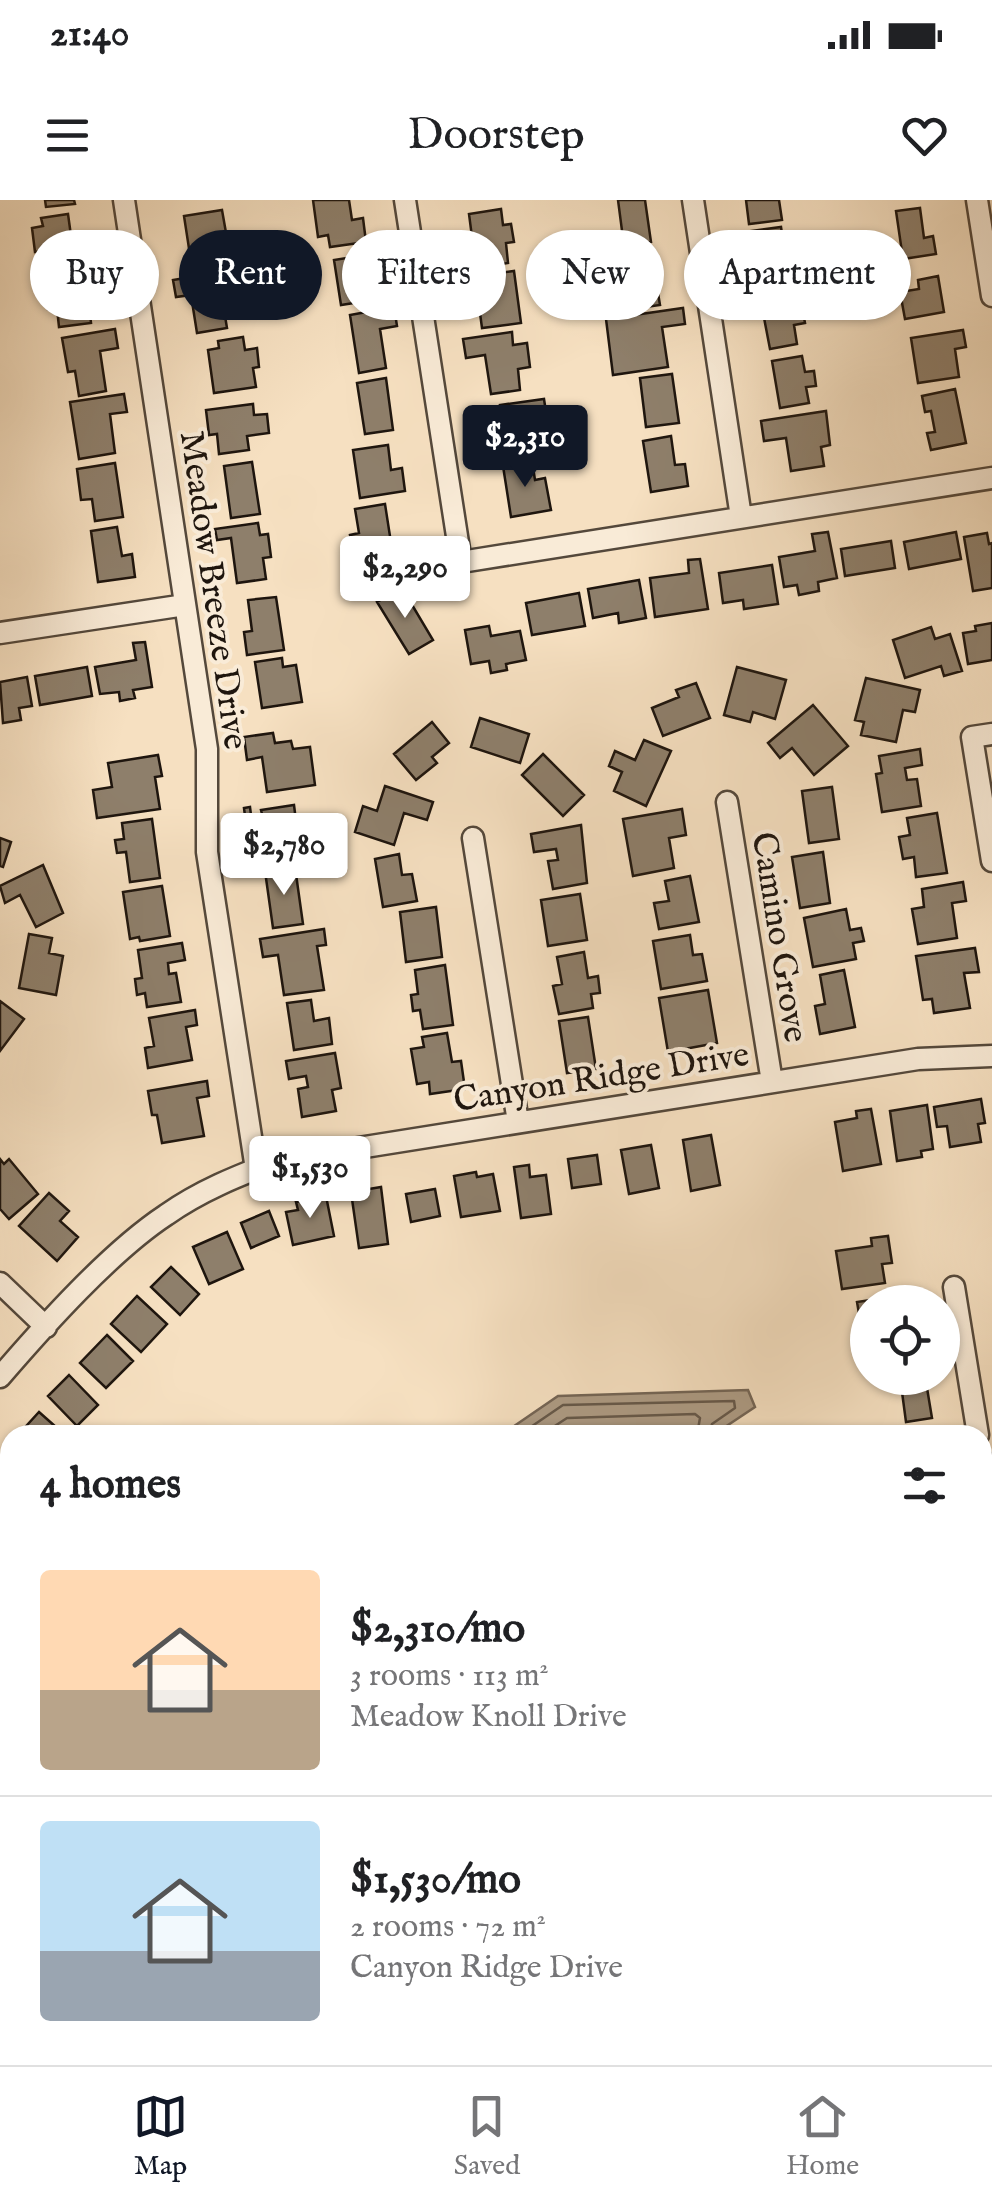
<!DOCTYPE html>
<meta charset="utf-8">
<style>
body{margin:0;font-family:"IM FELL English",serif;background:#f6f6f6;color:#202124;height:100vh;display:flex;flex-direction:column;font-size:38px;white-space:nowrap}
*{box-sizing:border-box;margin:0}
p{font-size:32px;color:#757577}
.icon{flex:none;width:55px;height:55px;fill:none;stroke:currentColor;stroke-width:2;stroke-linecap:round;stroke-linejoin:round}
.map{position:relative;flex:1;overflow:hidden}
.side{position:absolute;left:0px;top:1225px;width:992px;height:640px;display:flex;flex-direction:column;background:#fff;border-radius:30px 30px 0 0;box-shadow:0 2px 8px #0004}
.side>*{flex:none}
.banner{position:absolute;left:30px;top:30px;width:932px;height:90px;display:flex;gap:20px}
.fabs{position:absolute;left:850px;top:1085px;display:grid;gap:20px}
.fabs a{display:grid;place-items:center;width:110px;height:110px;border-radius:50%;background:#fff;box-shadow:0 2px 8px #0004;font-size:50px}
.price{position:absolute;translate:-50% -85px;padding:0 22px;border-radius:10px;background:#fff;color:#222;font-size:32px;line-height:65px;filter:drop-shadow(0 2px 5px #0008)}
.price::after{content:'';position:absolute;left:50%;top:60px;width:30px;height:22px;margin-left:-15px;background:inherit;clip-path:polygon(0 0,100% 0,50% 100%)}
.price.on{background:#111827;color:#fff}
ul{padding:0;list-style:none}
li{display:flex;align-items:center;gap:30px;height:250px;padding:0 40px}
li+li{border-top:2px solid #e0e0e0}
li span{display:grid;place-items:center;flex:none;width:280px;height:200px;border-radius:10px;color:#555}
li>.icon{margin-inline-start:auto}
span .icon{width:120px;height:120px;fill:#fffc;stroke-width:1}
li b{font-size:42px}
h2{display:flex;justify-content:space-between;align-items:center;height:120px;padding:0 40px;font-size:42px}
.pill{padding:0 35px;border-radius:45px;background:#fff;box-shadow:0 2px 8px #0004;font-size:35px;line-height:90px}
.pill.on{background:#111827;color:#fff}
.status{display:flex;justify-content:space-between;align-items:center;height:70px;padding:0 50px;background:#fff;direction:ltr}
.status svg{height:28px;fill:currentColor}
header{display:flex;justify-content:space-between;align-items:center;height:130px;padding:0 40px;background:#fff;font-size:45px;font-weight:600}
.dock{display:flex;justify-content:space-around;align-items:center;height:140px;border-top:2px solid #e0e0e0;background:#fff;font-size:28px;color:#757577}
.dock a{display:grid;justify-items:center;gap:5px}
.dock .on{color:#111827}
.map>svg:first-child{display:block}
.water{fill:#ad9b84;stroke:#746555;stroke-width:2.5}
.lines{fill:none;stroke-linecap:round;stroke-linejoin:round}
.shore{stroke:#665849;stroke-width:2.5}
.stream{stroke:#746555;stroke-width:6}
.building{fill:#8e7f6b;stroke:#1e150e;stroke-width:2.5}
.street-casing{stroke:#54483b;stroke-width:25}
.street{stroke:#f9ebd7;stroke-width:20}
.labels{text-anchor:middle;stroke-width:8;stroke-linejoin:round;paint-order:stroke}
.street-label{font-size:35px;fill:#1e150e;stroke:#f9ebd7}
</style>
<div class="status"><b>21:40</b><svg viewBox="0 0 49 12"><path d="M0 12V9h3v3zM5 12V6h3v6zM10 12V3h3v9zM15 12V0h3v12zM26 1h20v11H26zM47 4h2v5h-2z"/></svg></div>
<header><svg class="icon" aria-label="menu" viewBox="0 0 24 24"><path d="M4 6h16M4 12h16M4 18h16"/></svg>Doorstep<svg class="icon" aria-label="heart" viewBox="0 0 24 24"><path d="M12 20l-8-8c-3-5 5-10 8-4 3-6 11-1 8 4z"/></svg></header>
<div class="map">
<svg width="992" height="1865" viewBox="0 0 992 1865">
<rect width="100%" height="100%" fill="#f6e0c1"/>
<filter id="stains"><feTurbulence type="fractalNoise" baseFrequency=".002" numOctaves="4"/><feColorMatrix values="0 0 0 0 .2 0 0 0 0 .09 0 0 0 0 .02 0 0 0 .5 -.17"/></filter>
<radialGradient id="worn" r=".72"><stop offset=".6" stop-color="#630" stop-opacity="0"/><stop offset="1" stop-color="#630" stop-opacity=".3"/></radialGradient>
<!-- water -->
<path class="water" d="M748,1190L755,1207L713,1235H501L558,1196Z"/>
<g class="lines">
<!-- shore -->
<path class="shore" d="M519,1235L563,1205L734,1201L735,1208L712,1224L709,1235
M541,1235L567,1218L695,1214L700,1218L697,1235
M567,1235L676,1229L682,1235"/>
<!-- stream -->
<path class="stream" d="M0,1829L10,1865"/>
</g>
<!-- building -->
<path class="building" d="M45,0H74L75,4L46,7Z
M313,0H349L352,20L363,18L366,42L330,47L328,35L318,37Z
M618,0H645L651,42L624,46Z
M746,0H779L782,20L749,24Z
M920,8L924,38L933,36L936,54L903,59L896,11Z
M501,9L503,25L511,24L514,42L506,43L508,63L476,68L469,14Z
M222,10L228,44L219,46L222,63L192,68L184,16Z
M68,14L72,43L82,41L86,64L49,69L47,50L35,52L32,28L43,26L41,18Z
M781,27L784,47L794,46L797,63L786,65L788,80L758,85L751,31Z
M383,47L386,65L373,67L375,86L371,87L373,100L341,105L334,60L366,55L365,50Z
M642,53L647,82L656,81L660,105L617,111L609,58Z
M228,71L234,108L224,110L227,128L197,133L191,95L176,97L173,80Z
M514,71L521,123L482,128L475,76Z
M938,76L944,112L905,119L900,92L919,89L918,80Z
M86,78L91,123L59,127L57,108L48,109L45,83Z
M790,91L793,109L802,107L805,123L794,125L797,144L770,149L760,97Z
M394,107L397,126L380,129L386,168L359,173L350,115Z
M683,108L685,124L662,127L668,167L613,175L606,119Z
M115,129L118,148L100,151L106,191L79,196L75,171L68,172L62,138Z
M963,130L966,147L955,149L959,177L918,183L911,138Z
M512,132L513,145L527,143L530,167L518,169L520,190L491,194L485,155L466,158L463,139Z
M243,137L245,150L257,148L259,167L253,168L256,187L214,193L208,150L219,148L218,141Z
M802,156L805,172L814,171L816,186L806,187L809,203L780,208L772,161Z
M672,174L679,223L646,227L640,178Z
M386,178L393,230L365,234L357,183Z
M955,189L966,243L931,250L927,233L935,232L931,211L925,212L922,196Z
M124,194L127,212L110,214L115,253L79,259L70,202Z
M544,199L549,232L538,234L540,247L507,252L500,205Z
M253,204L254,215L267,214L269,233L247,236L249,250L219,254L217,234L209,235L206,210Z
M826,211L830,245L821,247L824,266L791,271L786,238L764,241L761,221Z
M671,236L675,265L685,264L688,286L651,292L643,241Z
M388,245L391,270L402,268L405,291L360,298L353,250Z
M532,261L535,280L545,278L551,310L511,317L503,266Z
M252,262L260,314L231,318L224,266Z
M115,263L123,317L95,321L92,299L81,300L77,269Z
M385,304L394,362L356,368L350,335L359,333L355,309Z
M258,323L260,335L268,334L271,357L263,358L266,379L237,383L231,338L217,340L215,329Z
M117,327L122,356L132,354L135,377L98,382L91,331Z
M828,332L837,378L818,382L819,391L799,395L797,385L784,387L779,357L815,351L812,334Z
M956,332L961,359L909,369L904,342Z
M987,333L989,344L992,343V388L973,391L964,337Z
M891,341L895,368L845,376L841,349Z
M700,359L708,409L655,417L650,378L689,373L688,360Z
M772,365L778,404L744,409L743,400L723,403L719,373Z
M639,380L646,418L619,423L618,413L593,418L588,389Z
M402,388L433,440L409,454L377,402Z
M579,393L585,426L532,435L526,403Z
M276,397L284,450L247,455L244,432L252,431L248,400Z
M992,423V460L968,464L963,433L976,431L975,426Z
M489,426L491,436L520,431L526,460L506,464L507,470L491,473L489,461L471,464L465,430Z
M931,427L935,439L950,434L962,471L944,476L941,466L905,478L893,440Z
M145,442L152,487L133,490L135,498L120,501L119,492L100,494L95,467L136,460L133,443Z
M282,458L283,467L296,465L302,502L262,508L255,462Z
M87,467L92,496L40,505L35,476Z
M737,467L786,480L775,519L753,512L750,522L724,515Z
M27,477L32,506L19,508L21,520L3,523L0,482Z
M866,478L920,490L915,512L903,510L896,542L861,535L864,522L855,520Z
M696,483L710,518L663,536L652,508L679,497L676,490Z
M813,505L848,546L814,575L792,548L780,558L768,543Z
M480,518L529,534L520,563L471,547Z
M432,522L449,543L432,557L437,563L416,580L394,554Z
M273,533L275,543L291,541L293,549L310,547L315,585L267,592L262,557L247,560L244,537Z
M644,540L671,551L646,606L614,591L622,572L609,566L615,551L635,560Z
M920,549L922,565L905,568L907,580L917,579L921,606L882,612L876,574L882,573L879,556Z
M543,554L584,595L563,616L522,575Z
M158,555L162,576L155,577L160,609L97,618L93,590L112,587L108,563Z
M385,586L433,602L427,620L404,613L394,645L355,632L363,606L377,611Z
M832,587L839,639L809,643L802,591Z
M294,605L296,621L304,619L308,641L300,642L302,655L266,660L263,637L270,636L268,620L246,624L244,608L250,607L251,615L262,614L261,610Z
M682,609L686,635L669,638L674,668L633,676L623,619Z
M937,613L947,673L916,677L914,657L903,659L899,637L910,635L907,618Z
M152,619L160,678L130,682L126,652L117,653L115,640L124,639L122,623Z
M581,625L587,683L553,689L548,661L558,660L556,649L534,652L531,634Z
M0,638L11,642L3,667L0,666Z
M823,652L830,703L800,708L792,657Z
M399,654L402,675L412,674L417,701L383,707L375,659Z
M43,665L63,713L36,727L20,695L5,703L0,686Z
M295,667L303,724L273,728L265,671Z
M690,676L699,722L659,729L654,703L669,701L665,681Z
M963,682L966,701L952,703L957,738L918,744L912,709L924,707L922,689Z
M162,686L170,736L140,741L139,737L130,739L123,692Z
M580,694L587,740L548,746L541,700Z
M436,707L442,757L406,762L400,712Z
M846,709L850,730L861,728L864,741L853,743L856,759L813,767L804,718Z
M324,729L326,745L317,746L324,790L284,795L278,755L263,757L260,739Z
M29,734L52,738L49,753L63,756L56,795L19,788Z
M690,735L693,755L702,754L707,781L661,789L653,741Z
M182,743L185,760L168,763L169,774L176,773L181,802L147,807L145,793L137,795L135,779L142,778L138,750Z
M975,748L979,772L964,773L970,808L934,813L932,799L923,800L916,756Z
M584,752L588,778L598,776L600,793L591,794L593,808L559,814L553,786L562,784L557,757Z
M445,765L453,825L423,829L420,810L413,811L411,795L418,794L415,770Z
M844,770L855,827L820,834L815,806L825,804L820,775Z
M708,790L717,843L668,852L659,798Z
M311,800L314,821L329,818L332,844L294,850L287,803Z
M0,801L24,819L0,851Z
M195,810L197,825L186,827L192,860L148,868L145,848L154,846L149,818Z
M588,817L596,869L567,873L559,821Z
M447,833L452,862L461,861L465,889L430,894L429,882L417,884L411,849L424,847L422,837Z
M335,853L341,888L332,890L336,911L302,917L298,889L308,887L306,876L289,879L286,861Z
M207,881L209,896L197,898L204,936L162,943L157,915H152L148,891Z
M981,899L985,923L978,924L981,942L950,947L947,926L937,927L934,907Z
M927,905L933,949L921,951L922,957L897,961L890,911Z
M871,909L881,964L843,971L835,922L857,918L856,911Z
M711,935L720,985L691,991L683,940Z
M651,945L659,988L629,994L621,950Z
M597,955L601,984L572,988L568,959Z
M0,959L4,964L9,959L38,994L9,1019L0,1009Z
M529,965L530,977L546,975L551,1014L521,1018L514,967Z
M476,972L477,977L493,974L500,1011L461,1017L454,976Z
M381,987L388,1044L359,1048L351,992Z
M435,989L440,1016L411,1022L406,994Z
M49,993L69,1011L60,1021L78,1037L57,1061L19,1026Z
M326,996L334,1036L293,1045L286,1012L298,1010L296,1002Z
M269,1011L279,1036L251,1048L241,1023Z
M227,1032L243,1069L209,1084L193,1047Z
M888,1036L892,1063L882,1064L885,1083L842,1089L836,1051L872,1046L871,1038Z
M171,1067L199,1094L180,1115L151,1087Z
M137,1096L167,1124L141,1152L111,1124Z
M884,1098V1102H868V1131H862L857,1102Z
M107,1135L133,1161L106,1188L80,1163Z
M69,1175L98,1205L77,1226L48,1196Z
M927,1188L932,1218L906,1222L902,1192Z
M39,1212L65,1235H18Z
M992,1433V1482H991L984,1434Z
M0,1530L10,1547V1571L0,1577Z
M10,1583V1634L6,1635L0,1622V1588Z
M89,1855H127L129,1865H91Z"/>
<g class="lines">
<defs>
<path id="street" d="M124,0L207,549V652L256,969
M405,0L461,362L992,278
M693,0L741,317
M977,0L992,96
M0,433L185,405
M992,534L972,537L992,661
M727,602L772,882
M473,638L518,922
M0,1083L46,1127
M954,1087L978,1235
M0,1177C44,1126 110,1052 166,1015C200,991 237,976 277,961L918,859L992,856
M982,1260L992,1319
M982,1403L992,1401
M0,1459L10,1471
M982,1831L992,1830
M183,1855L186,1865
M948,1855L949,1865
M772,1865L835,1855"/>
</defs>
<!-- street casing -->
<use href="#street" class="street-casing"/>
<!-- street -->
<use href="#street" class="street"/>
</g>
<g class="labels">
<!-- street labels -->
<g class="street-label">
<text transform="translate(215 390) rotate(82)" y="12">Meadow Breeze Drive</text>
<text transform="translate(781 737) rotate(81)" y="12">Camino Grove</text>
<text transform="translate(601 876) rotate(-9)" y="12">Canyon Ridge Drive</text>
</g>
</g>
<rect width="100%" height="100%" filter="url(#stains)"/>
<rect width="100%" height="100%" fill="url(#worn)"/>
</svg>
<div class="fabs">
<a><svg class="icon" aria-label="locate" viewBox="0 0 24 24"><circle cx="12" cy="12" r="6"/><path d="M12 2v4M12 18v4M2 12h4M18 12h4"/></svg></a>
</div>
<b class="price on" style="left:525px;top:290px">$2,310</b>
<b class="price" style="left:405px;top:421px">$2,290</b>
<b class="price" style="left:284px;top:698px">$2,780</b>
<b class="price" style="left:310px;top:1021px">$1,530</b>
<div class="banner">
<a class="pill">Buy</a>
<a class="pill on">Rent</a>
<a class="pill">Filters</a>
<a class="pill">New</a>
<a class="pill">Apartment</a>
</div>
<section class="side">
<h2>4 homes<svg class="icon" aria-label="filters" viewBox="0 0 24 24"><path d="M4 7h16M4 17h16"/><circle cx="9" cy="7" r="2"/><circle cx="15" cy="17" r="2"/></svg></h2>
<ul>
<li><span style="background:linear-gradient(#ffd9b3 60%,#b9a48a 0)"><svg class="icon" aria-label="home" viewBox="0 0 24 24"><path d="M3 11l9-7 9 7M6 9v11h12V9"/></svg></span><div><b>$2,310/mo</b><p>3 rooms · 113 m²</p><p>Meadow Knoll Drive</p></div></li>
<li><span style="background:linear-gradient(#bfe0f5 65%,#9aa5b1 0)"><svg class="icon" aria-label="home" viewBox="0 0 24 24"><path d="M3 11l9-7 9 7M6 9v11h12V9"/></svg></span><div><b>$1,530/mo</b><p>2 rooms · 72 m²</p><p>Canyon Ridge Drive</p></div></li>
</ul>
</section>
</div>
<nav class="dock">
<a class="on"><svg class="icon" aria-label="map" viewBox="0 0 24 24"><path d="M3 6l6-2 6 2 6-2v14l-6 2-6-2-6 2zM9 4v14M15 6v14"/></svg>Map</a>
<a><svg class="icon" aria-label="saved" viewBox="0 0 24 24"><path d="M7 4h10v16l-5-4-5 4z"/></svg>Saved</a>
<a><svg class="icon" aria-label="home" viewBox="0 0 24 24"><path d="M3 11l9-7 9 7M6 9v11h12V9"/></svg>Home</a>
</nav>
